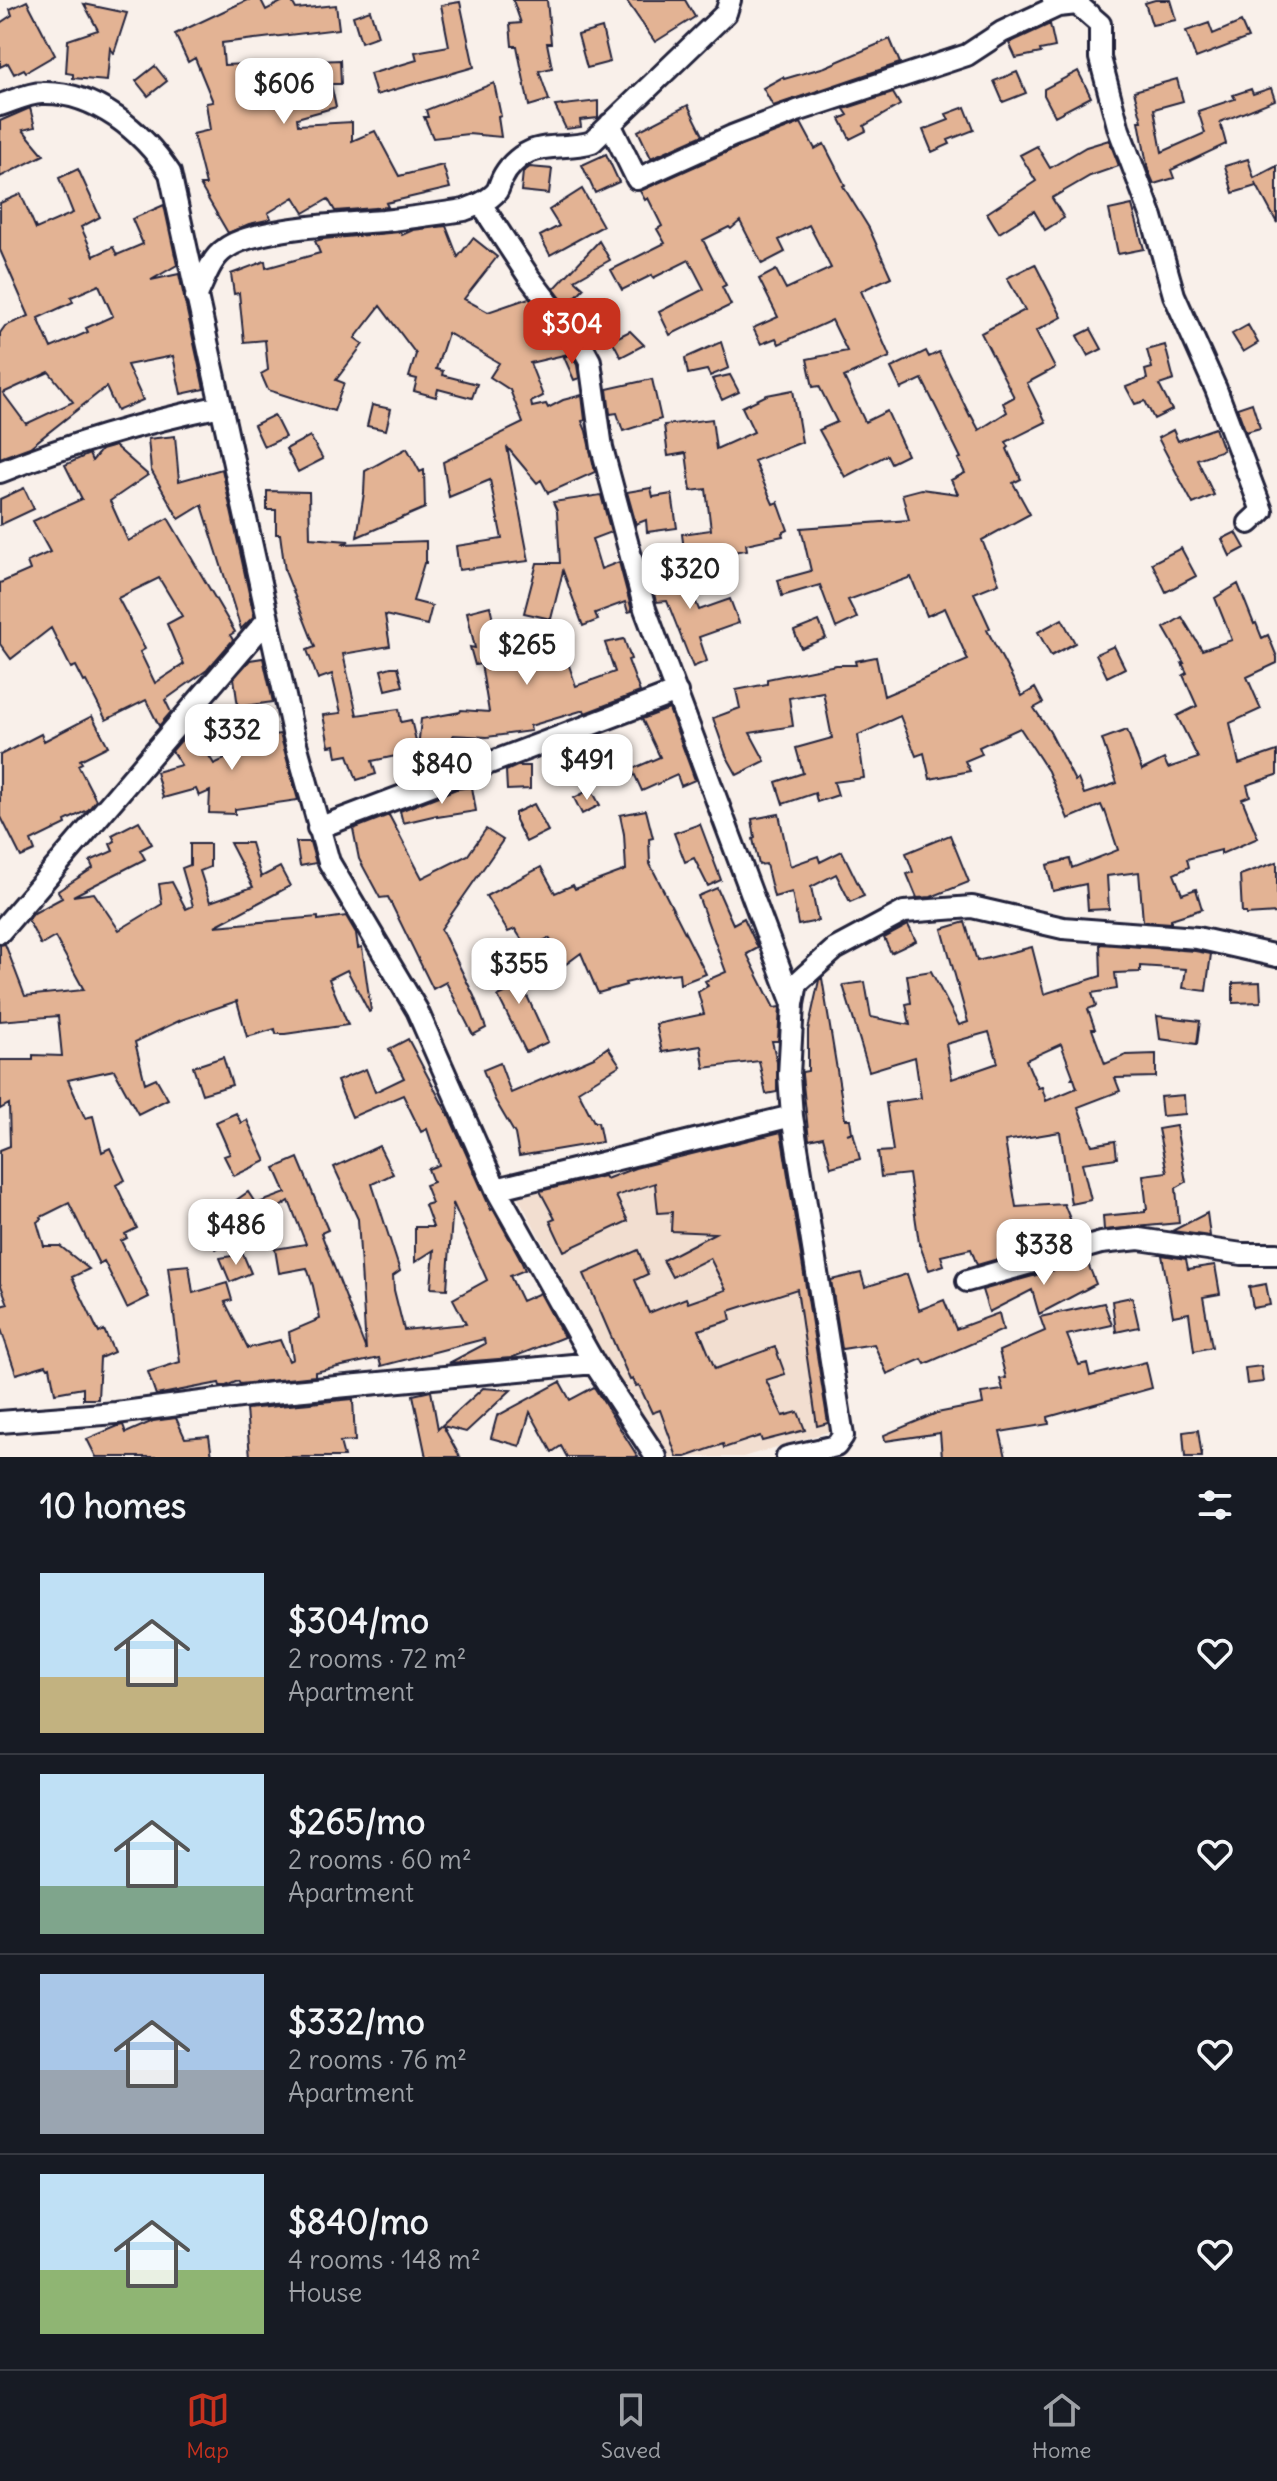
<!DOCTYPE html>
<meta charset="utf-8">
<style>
body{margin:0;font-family:Delius,sans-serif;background:#242831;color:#f1f3f6;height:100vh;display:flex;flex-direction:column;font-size:30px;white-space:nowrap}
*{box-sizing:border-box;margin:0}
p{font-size:26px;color:#9ea1a6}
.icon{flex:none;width:44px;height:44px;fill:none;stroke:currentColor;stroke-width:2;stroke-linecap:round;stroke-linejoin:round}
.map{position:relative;height:1457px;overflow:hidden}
.drawer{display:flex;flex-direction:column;background:#171b24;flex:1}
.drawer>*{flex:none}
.price{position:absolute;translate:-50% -68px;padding:0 18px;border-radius:16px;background:#fff;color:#222;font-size:26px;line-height:52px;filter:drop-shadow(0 2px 4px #0008)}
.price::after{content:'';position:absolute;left:50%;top:48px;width:24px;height:18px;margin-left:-12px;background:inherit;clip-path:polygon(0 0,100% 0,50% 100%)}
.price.current{background:#c8321e;color:#fff}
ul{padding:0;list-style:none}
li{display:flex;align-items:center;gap:24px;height:200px;padding:0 40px}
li+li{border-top:2px solid #363941}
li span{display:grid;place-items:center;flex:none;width:224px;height:160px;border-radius:0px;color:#555}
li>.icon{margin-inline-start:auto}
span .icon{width:96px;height:96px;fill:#fffc;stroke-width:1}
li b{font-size:34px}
h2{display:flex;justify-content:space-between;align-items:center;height:96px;padding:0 40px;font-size:34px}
.dock{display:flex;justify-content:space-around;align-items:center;height:112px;border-top:2px solid #363941;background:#171b24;font-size:22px;color:#9ea1a6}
.dock a{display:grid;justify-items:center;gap:4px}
.dock .current{color:#c8321e}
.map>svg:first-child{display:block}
.built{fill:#f2ded0}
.building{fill:#e3b394;stroke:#22223b;stroke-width:2;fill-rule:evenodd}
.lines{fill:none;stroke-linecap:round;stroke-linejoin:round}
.minor-casing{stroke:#22223b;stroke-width:26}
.minor{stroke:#fff;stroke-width:20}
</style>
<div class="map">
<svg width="1277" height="1457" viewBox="0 0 1277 1457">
<rect width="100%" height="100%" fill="#f9f0ea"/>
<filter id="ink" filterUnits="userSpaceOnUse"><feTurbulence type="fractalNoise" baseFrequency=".0125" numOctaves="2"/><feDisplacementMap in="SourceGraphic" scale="16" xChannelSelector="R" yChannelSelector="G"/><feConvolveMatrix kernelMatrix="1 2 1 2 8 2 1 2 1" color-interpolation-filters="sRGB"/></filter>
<g filter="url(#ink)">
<!-- built -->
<path class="built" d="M779,1133L834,1430L743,1457H658L518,1197Z"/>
<!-- building -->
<path class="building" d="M247,0H261L266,10L285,0H291L296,9L336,5L339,29L222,43L224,65L340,60L341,84H331L336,107L297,118L298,125L352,122V141L375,131L399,176L443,165L450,188L386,203L388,207L335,211L328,199L304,213L294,197L268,213L271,218L267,220L249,224L228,233L200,185H206L193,134L210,130L206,103L213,102L195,58L188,62L175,34Z
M513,0H547L551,43H547L552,68L539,71L549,100L529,106L517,46H512L510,24L521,23Z
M626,0H685L695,17L655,42Z
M1155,0H1170L1176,20L1152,25L1145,3Z
M27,1L55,55L26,72L24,69L14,74L8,63L0,67V23L12,15L10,9Z
M460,2L474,67L376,95L370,74L417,60L415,52L449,46L441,5Z
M84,4L127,13L114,53L110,48L107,81L73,78V74L66,73L68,40L98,30Z
M370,10L378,36L361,42L353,16Z
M1241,22L1248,38L1196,58L1186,31L1209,23L1213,34Z
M1050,24L1055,47L1040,50L1041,53L1016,58L1009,43Z
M602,28L610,62L587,68L578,35Z
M890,39L900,63L773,106L763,88L783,77L784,79L825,67Z
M155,66L167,81L148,96L136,81Z
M1078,71L1091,97L1055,116L1044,95V89Z
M1017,72L1026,93L1003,102L994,81Z
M1177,79L1183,101L1154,109L1162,152L1205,133L1198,111L1235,99L1233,95L1251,89L1253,94L1271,88L1275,100L1220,122L1226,144L1171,170L1174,178L1154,184L1148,170L1139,121H1142L1134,91Z
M494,83L501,116L498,117L501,137L468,134L433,138L424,117H428L426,110Z
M893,93L900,105L864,126L866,131L850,139L840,119L848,115L844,109Z
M598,101V118L580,120L581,127L566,129L555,106Z
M688,105L703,135L651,158L638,131Z
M965,107L974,130L948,140L950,144L932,152L923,130L949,120L946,114Z
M30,108L35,127L23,130L44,155L0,177V121Z
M801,123L815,149L824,144L845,185L843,186L869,228L891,277L861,291L890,357L844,377L865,422L887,411L907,455L891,463L887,455L845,477L819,430L837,422L819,386L813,387L807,359L847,351L832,320L779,344L776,338L761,344L753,328L778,317L759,279L776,270L786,289L831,268L809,225L779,240L785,252L762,264L740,221L731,229L729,227L703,240L726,285L722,287L731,305L670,335L659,312L704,289L689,260L653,278L652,275L622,290L611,270L665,243L657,229L662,226L648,198L645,200L640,191L736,148Z
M1109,140L1119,166L1090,176L1052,198L1064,218L1045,230L1034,211L999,233L987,213L1036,181L1020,155L1037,146L1050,168L1086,147Z
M606,154L619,182L595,193L582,165Z
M1248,159L1254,178L1277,166V223L1255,182L1256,186L1233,193L1225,166Z
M530,167L552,169L549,194L521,191L523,172Z
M78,169L100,217L81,227L94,256L113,247L117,255L143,244L132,219L164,205L177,265L151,280L179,274L204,389L181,394L173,356L127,365L143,400L117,411L106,387L30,447L0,458V333L5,326L29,316L0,250V203L21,194L36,229L73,213L59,178ZM99,285L113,316L86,328L88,332L51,348L38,318L73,302L71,297ZM49,372L73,402L26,424L3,393Z
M582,189L603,226L550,255L540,236L559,226L549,210Z
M1132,205L1144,249L1118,254L1109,210Z
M446,226L458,257L473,238L497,257L464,299L488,312L529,298L566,347L568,354L530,363L543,396L531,402L532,407L546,404L548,408L563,400L582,395L585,420L582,421L586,431L595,472L548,493L541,480L537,483L507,447L529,561L459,570L456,546L502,539L490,480L449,497L443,462L523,423L510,390L490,377L499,363L448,333L436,369L443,371L442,375L477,384L472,398L438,389L436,397L414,391L417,379L409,377L416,354L380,306L355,338L363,344L336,380L344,383L334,411L268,390L261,374L268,370L265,340L244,342L239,293L234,294L231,274L265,261L266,268L320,253L315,241L323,239L400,232L402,235L413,230Z
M599,241L610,260L575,280L584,288L567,306L554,289Z
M1035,264L1062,317L1036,331L1055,368L1027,383L1046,422L1006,442L1009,447L1007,449L1021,479L1013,483L1030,514L982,540L999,583L974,593L990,628L987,630L1022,696L1035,688L1043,703L1034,708L1050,732L1075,781L1078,779L1084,794L1117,783L1102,739L1127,730L1142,770L1164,759L1168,768L1198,758L1177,716L1197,706L1183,675L1187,673L1182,663H1184L1164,628L1182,617L1202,650L1232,640L1215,598L1238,584L1254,624L1256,623L1262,638L1268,635L1277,657V663L1247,677L1261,709L1230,723L1239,764L1277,751V775L1247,785L1250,796L1242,799L1258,838L1221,854V850L1187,859L1189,867L1174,874L1182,894L1196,889L1202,909L1171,919V923L1143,921L1139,872L1107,876L1109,909L1088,910L1086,884L1053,891L1047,865L1070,859L1072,868L1118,850L1105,811L1104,812L1101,805L1068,819L1048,771L1020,728L979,747L982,754L965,761L970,771L930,779L924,753L916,756L900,716L858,735L864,778L834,782L838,795L817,802L815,793L783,804L776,782L803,773L796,748L832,738L823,692L789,698L793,726L750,733L765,761L737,775L726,755L713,718L740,708L736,690L767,684V679L836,665H856L855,661L876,657L884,696L968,660L945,608L927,616L911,577L848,600L857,618L836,628L820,585L782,596L778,580L811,571L801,528L909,520L902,494L921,489L958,494L951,480L965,473L958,459L961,458L922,379L901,389L891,368L926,351L929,357L939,352L970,416L971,415L979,430L1007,412L1003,403L1014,397L981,333L1025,310L1007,278Z
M1248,325L1258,343L1243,352L1232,334Z
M1091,329L1102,349L1088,356L1077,336Z
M630,331L644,345L621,357L612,340Z
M721,342L729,368L710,376L707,370L688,374L685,358Z
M1165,345L1174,380L1159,385L1172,410L1154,419L1145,401L1135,404L1126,387L1147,379L1145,370L1152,368L1147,350Z
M571,354L577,365L579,378L574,380L564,357Z
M730,375L739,392L722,400L712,379Z
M652,379L661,419L623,431L617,413L610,414L607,389Z
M793,390L802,442L754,461L773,504L778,502L788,530L782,533L783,536L746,544L747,550L685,558L682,534L711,530L706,489L691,491L686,453L668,456L664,425L712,419L716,449L754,432L742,407L767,395Z
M1252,403L1260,428L1246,432L1237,408Z
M372,405L391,409L386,430L367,426Z
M274,415L285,437L264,447L254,425Z
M1215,428L1223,450L1197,459L1214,495L1193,504L1158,438L1173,430L1178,441Z
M175,436L179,481L222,469L254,616L241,629L202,505L179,519L151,470L148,439Z
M310,436L323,459L298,472L286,449Z
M115,446L148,475L110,501L128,541L168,518L235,632L230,635L233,640L207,670L165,700L171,712L159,726L146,700L106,720L86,681L84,682L76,666L71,668L51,628L11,659L0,644V583L30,570L27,562L50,552L33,521L82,499L65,465L89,454L92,461L101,450ZM159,578L182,616L167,624L184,664L155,683L140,652L145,649L118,598Z
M407,448L420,472L424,470L425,508L357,537L364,493L365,471Z
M24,488L34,509L0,525V499Z
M651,488L653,497L672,494L677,528L647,532L646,520L636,524L627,492Z
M267,491L309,492L310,538L349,541L342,544L426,541V563H424L413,601L432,606L427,625L385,615L390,646L343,654L357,715L399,709L401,722L411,720L418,749L410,750V753L372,761L376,774L357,780L348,755L337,757L335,745L329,746L323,715L341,713L332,674L318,679L307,650L315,647L285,571L280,534H276V510H267Z
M601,495L611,532L592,539L601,569L619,562L632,611L628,612L625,602L595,613L598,620L583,626L563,571L551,619L524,613L537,563H560L557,511L553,502Z
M1236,532L1245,548L1230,556L1222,539Z
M1181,548L1196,576L1166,592L1152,563Z
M678,562L688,600L694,597L699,610L730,599L739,623L699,637L707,661L693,667L667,601L656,602L648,570Z
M490,606L500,650L514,651L516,645L545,643L543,649L561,642L576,686L615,672L605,643L624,639L631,659L628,660L640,692L585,713L584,710L530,726L531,731L487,737L453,735L454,743L418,749L421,719L460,712L461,710L489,712L481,664L475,665L470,647L475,648L467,612Z
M1062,619L1075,643L1051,656L1038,632Z
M819,621L826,638L801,648L794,631Z
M1114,646L1125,668L1107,677L1096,654Z
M263,658L273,702L238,707L234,678L250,660Z
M391,667H398L403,686L386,690L381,670Z
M669,709L695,780L681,786L677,775L642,791L632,769L660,757L642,719Z
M92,716L108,746L80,760L82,763L78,765L96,800L88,810L65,821L66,824L31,841L35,851L21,857L0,815V755L41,734L44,741Z
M249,718L258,737L280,734L298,800L235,809V814L209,813L210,791L199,796L196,789L163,798L156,772L181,765L172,751L192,728L214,764L244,750L232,725Z
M517,766H530V789L507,790L506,771Z
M472,787L476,811L437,817V815L403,823L400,811L456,789Z
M591,789L600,805L582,814L574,798Z
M534,804L548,831L526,842L515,820V813Z
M646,810L653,838L649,839L650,864L706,974L680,984L679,973L655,976L625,983L626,985L598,993L581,953L566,964L549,938L527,948L515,929L508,932L486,896L541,867L555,893L573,885L575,889L626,870L624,834L620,815Z
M779,814L790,866L818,856L820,862L842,851L864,896L850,902L836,874L811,887L818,921L798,925L792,892L774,897L766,864L759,865L753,839L755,838L752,819Z
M389,815L422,878L468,855L486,829L503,840L441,929L474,996L486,1028L473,1035L446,982L433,989L388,897L380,898L359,859L353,829Z
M139,821L152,844L140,850L145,859L73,896L94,893L119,930L162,904L159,884L172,882L186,909L193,906L182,868L190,865V844H210V867L200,871L210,902L253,887L230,843H251L261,877L280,867L290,886L215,926L318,917V920L346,916L356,933L358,948L362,947L371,1011L369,1012L347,970L329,979L348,1025L285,1034H276L275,1029L247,1037L237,1001L181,1020L135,1042L145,1083L156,1078L168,1099L138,1114L114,1070L68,1080L85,1118L93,1116L102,1152L110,1148L125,1180L116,1185L137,1228L125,1234L127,1238L121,1241L149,1297L127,1308L104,1261L99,1264L69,1203L41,1217L42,1219L37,1222L44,1246H60L89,1269L72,1277L99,1333L104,1330L114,1352L100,1358L98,1399H83V1388L55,1393L50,1367L48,1368L46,1365L16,1374L0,1326V1306L8,1304L0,1283V1150L10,1146L9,1104L0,1109V1060H33V1055L62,1056L58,1016L0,1021V945L5,944L25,996L84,990L55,937L41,945L28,920L34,913L62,898L58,891L93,868L90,861L113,851L110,844L115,841L112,835Z
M700,824L721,880L708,886L694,858L685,862L674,833Z
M950,835L969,882L931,897L917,898L907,874L913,872L906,853Z
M296,842H310L316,863L300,866Z
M1277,862V913L1246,915V913H1242L1240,875Z
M717,888L733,924L744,918L758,948L747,954L774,1008L780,1007L778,1041H772L777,1062V1092L766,1094L759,1061L704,1068L701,1046L662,1052L656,1024L704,1014L698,992L708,986L705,981L726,972L698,896Z
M965,922L977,961L1032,947L1044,994L1101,976L1100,944L1195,951L1211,954L1206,991L1183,988L1186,969L1140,966V972L1115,973L1117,989L1092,993L1096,1006L1088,1009L1095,1029H1092L1105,1064L1126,1055L1156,1054V1077L1115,1078L1120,1091L1078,1107L1092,1145L1115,1141L1117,1158L1082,1163L1091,1200L1071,1204L1060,1132L1005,1141L1016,1207L1064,1204L1077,1236L977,1265L971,1249L941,1256L944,1265L929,1270L919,1243L909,1174L881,1177L878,1152L893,1151L886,1103L921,1098L915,1057L869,1071L843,985L865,982L871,1017L910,1025L906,1004L911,1003L907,975L931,971L959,1025L968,1022L942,929ZM989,1032L998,1063L952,1079L946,1044ZM1061,1044L1073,1076L1071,1079H1074L1077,1088L1046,1101L1042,1087L1038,1088L1026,1060Z
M908,925L916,941L891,953L884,938Z
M508,954L548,1042L526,1052L498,996L507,992L493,962Z
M822,978L845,1119H850L852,1132L847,1134L853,1132L860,1159L831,1167L823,1137L809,1140L802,1075V1072L808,1071V1030L819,980Z
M1260,982L1261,1002L1233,1003V983Z
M1157,1016L1200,1021L1197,1044L1160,1039Z
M408,1039L452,1122L491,1210L493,1209L519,1256L525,1270L510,1276L522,1301L540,1293L564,1337L511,1358L449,1363L485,1344L484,1339L381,1366L379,1358L315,1372V1376L240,1384L238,1381L226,1386H220L219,1383L156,1395L148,1372L180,1362L168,1267L189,1265L193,1293L227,1283L232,1300L225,1302L248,1348L280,1340L289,1361L293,1359L289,1332L320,1319L313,1286L307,1268L279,1273L275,1249L306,1244L289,1201L216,1249L204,1221L239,1207L235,1201L248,1192L256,1204L286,1193L275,1168L298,1158L328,1230L321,1233L366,1350L358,1219L334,1167L379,1146L393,1174L372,1184L400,1271L393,1276L394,1290L404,1330L466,1324L453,1299L487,1280L453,1203L447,1289L431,1288L434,1250L415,1262V1227H433L425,1205L432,1203L425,1185L433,1182L428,1169L439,1165L427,1129L421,1132L403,1095L352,1117L337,1081L366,1069L375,1092L404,1078L389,1049Z
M608,1047L620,1065L578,1091L594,1122H598L602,1142L519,1156L515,1134L495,1100L483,1070L500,1063L511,1093L594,1057Z
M223,1057L232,1085L202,1094L193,1067Z
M1184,1095L1185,1114L1162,1116L1160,1097Z
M236,1113L241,1123L247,1120L266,1161L234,1176L224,1156L230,1154L216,1122Z
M1176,1126L1186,1182L1176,1188L1179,1223L1104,1230L1103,1216L1145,1212V1209H1147L1143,1175L1167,1172L1158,1129Z
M781,1132L828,1423L817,1426L797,1289L729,1311L731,1320L699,1330L715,1369L775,1347L785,1374L766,1380L783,1416L798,1412L805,1430L762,1441L760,1436L724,1448L723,1444L686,1457H677L660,1410L652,1413L639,1385L636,1386L633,1379L630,1380L584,1274L638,1250L648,1274L635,1280L649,1313L686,1298L688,1303L726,1290L710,1258L672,1277L663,1260L715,1233L671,1231L672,1212L658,1213L655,1183L616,1196L628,1221L564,1251L550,1221L555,1219L540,1191L604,1176L606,1179L635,1168Z
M1207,1213L1210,1236L1172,1231Z
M243,1254L251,1273L230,1282L220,1258Z
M1162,1255L1186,1259L1188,1269L1215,1265L1220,1294L1203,1297L1212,1347L1194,1351L1189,1313L1173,1316Z
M1087,1261L1096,1284L1039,1314L1032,1290L989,1312L982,1290Z
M861,1273L865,1287L907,1274L919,1310L944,1300L956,1329L999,1313L1003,1330L925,1364L922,1359L887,1374L874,1344L842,1349L831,1280Z
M1266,1284L1270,1305L1253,1308L1249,1287Z
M1132,1297L1139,1327L1116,1332L1112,1301Z
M1104,1303L1112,1325L1067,1335L1079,1365L1087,1363L1090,1376L1146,1362L1152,1388L1048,1417L1049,1424L1000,1432L1006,1457H942L940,1433L885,1441L884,1435L937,1413L983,1404L981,1393L1003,1390L1000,1379L1006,1378L999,1351L1045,1331L1040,1317Z
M1261,1366L1263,1382L1247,1384L1245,1368Z
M560,1382L570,1400L594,1387L638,1457H567L561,1446L552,1452L530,1412L520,1446L491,1438L497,1416Z
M483,1388L511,1390L466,1432L443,1426L460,1457H426L413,1395L431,1391L438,1429Z
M353,1399L355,1441L340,1442L344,1457H250L246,1409Z
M176,1418L185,1438L209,1436L212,1457H96L87,1439L118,1426L123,1425L126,1433L153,1421Z
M1198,1430L1202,1457H1185L1183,1432Z"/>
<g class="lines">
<defs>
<path id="minor" d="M1053,0L1058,6L1077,4L1100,24V58L1119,130L1152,217L1174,295L1216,389L1262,511L1249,523
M0,105C13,101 29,93 42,93C95,91 143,132 170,173L293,733L329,862L417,1010L496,1189L594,1363L656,1457
M610,124L637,179L732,136L797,111L967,55L1002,32L1058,6
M481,204L529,277L583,348L590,361L602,448L645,609L793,1004
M196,297C204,281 210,259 225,249C254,227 345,224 383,221C410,218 437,214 464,210C475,206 489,201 497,191C499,188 500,183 502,179C507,168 518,157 529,152C548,143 572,149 592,142L726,13L730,0
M0,472C72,443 145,422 221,406
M318,828L677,692
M0,932L268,619
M496,1189L792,1116L789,1075L793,1004L797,983L835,949L904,912L972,907L1063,928L1197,938L1277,956
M967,1281L1101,1243L1139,1239L1242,1254H1277
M0,1422L116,1413L272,1393L594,1363
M787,1457L836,1446L843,1436L792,1116"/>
</defs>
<!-- minor casing -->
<use href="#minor" class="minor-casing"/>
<!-- minor -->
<use href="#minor" class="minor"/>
</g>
</g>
</svg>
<b class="price" style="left:284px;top:126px">$606</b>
<b class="price current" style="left:572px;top:366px">$304</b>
<b class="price" style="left:690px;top:611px">$320</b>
<b class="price" style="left:527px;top:687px">$265</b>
<b class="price" style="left:232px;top:772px">$332</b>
<b class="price" style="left:587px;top:802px">$491</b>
<b class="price" style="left:442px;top:806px">$840</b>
<b class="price" style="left:519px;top:1006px">$355</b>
<b class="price" style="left:236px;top:1267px">$486</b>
<b class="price" style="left:1044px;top:1287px">$338</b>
</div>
<section class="drawer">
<h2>10 homes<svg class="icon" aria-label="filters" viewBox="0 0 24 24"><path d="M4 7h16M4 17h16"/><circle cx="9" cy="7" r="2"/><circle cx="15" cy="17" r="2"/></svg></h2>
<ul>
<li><span style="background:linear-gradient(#bfe0f5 65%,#c2b280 0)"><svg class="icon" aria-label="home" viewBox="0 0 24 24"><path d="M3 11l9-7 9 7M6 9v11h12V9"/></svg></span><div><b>$304/mo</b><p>2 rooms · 72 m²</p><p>Apartment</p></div><svg class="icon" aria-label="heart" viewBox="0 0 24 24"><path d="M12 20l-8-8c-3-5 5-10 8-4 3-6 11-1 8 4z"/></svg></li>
<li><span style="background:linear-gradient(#bfe0f5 70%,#7fa58c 0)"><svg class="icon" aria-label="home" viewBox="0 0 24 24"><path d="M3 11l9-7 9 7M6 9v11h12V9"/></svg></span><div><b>$265/mo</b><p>2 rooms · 60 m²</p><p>Apartment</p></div><svg class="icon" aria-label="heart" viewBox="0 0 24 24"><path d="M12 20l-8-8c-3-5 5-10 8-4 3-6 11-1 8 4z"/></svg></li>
<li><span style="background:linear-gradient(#a9c7e8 60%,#9aa5b1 0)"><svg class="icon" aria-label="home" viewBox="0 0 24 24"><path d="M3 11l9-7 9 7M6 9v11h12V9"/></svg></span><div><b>$332/mo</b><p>2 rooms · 76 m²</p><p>Apartment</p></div><svg class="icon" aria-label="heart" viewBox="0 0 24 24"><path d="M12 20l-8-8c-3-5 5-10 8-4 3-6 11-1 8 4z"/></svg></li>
<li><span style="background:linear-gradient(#bfe0f5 60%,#8fb573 0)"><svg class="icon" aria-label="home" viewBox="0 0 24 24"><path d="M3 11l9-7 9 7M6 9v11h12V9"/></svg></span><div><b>$840/mo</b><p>4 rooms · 148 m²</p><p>House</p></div><svg class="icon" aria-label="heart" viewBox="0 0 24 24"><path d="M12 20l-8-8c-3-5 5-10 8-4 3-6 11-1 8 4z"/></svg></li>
</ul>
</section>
<nav class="dock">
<a class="current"><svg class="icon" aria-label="map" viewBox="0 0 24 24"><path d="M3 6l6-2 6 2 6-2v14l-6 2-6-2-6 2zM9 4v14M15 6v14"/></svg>Map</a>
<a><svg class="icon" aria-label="saved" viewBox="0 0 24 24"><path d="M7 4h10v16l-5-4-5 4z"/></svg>Saved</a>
<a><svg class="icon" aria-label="home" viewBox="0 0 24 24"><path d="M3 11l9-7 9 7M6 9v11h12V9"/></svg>Home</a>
</nav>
